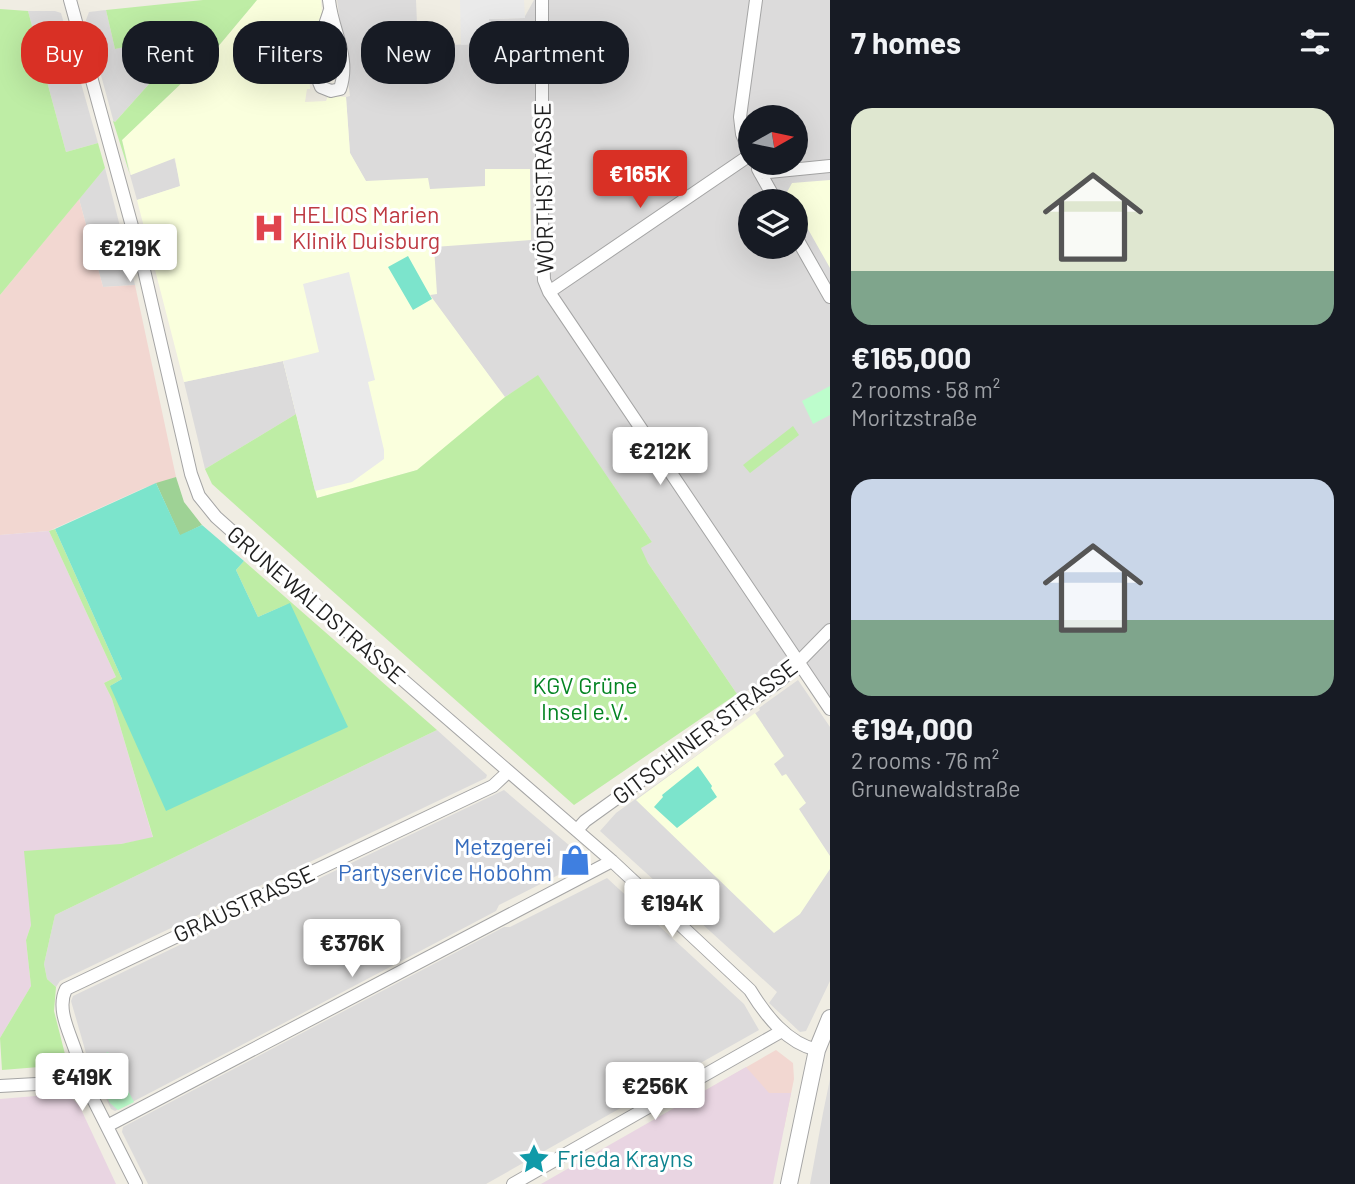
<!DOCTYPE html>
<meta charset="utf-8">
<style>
body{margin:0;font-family:Barlow,sans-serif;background:#242831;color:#f1f3f6;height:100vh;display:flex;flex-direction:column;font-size:26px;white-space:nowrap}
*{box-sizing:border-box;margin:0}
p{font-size:23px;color:#9ea1a6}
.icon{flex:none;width:38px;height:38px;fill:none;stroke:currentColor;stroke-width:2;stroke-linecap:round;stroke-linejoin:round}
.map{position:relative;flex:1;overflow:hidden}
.details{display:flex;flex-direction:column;background:#171b24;width:525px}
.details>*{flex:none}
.guide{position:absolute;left:21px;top:21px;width:665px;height:63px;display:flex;gap:14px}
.needle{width:46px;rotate:81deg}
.tools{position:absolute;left:738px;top:105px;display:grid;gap:14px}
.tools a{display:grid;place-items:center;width:70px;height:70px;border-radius:50%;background:#171b24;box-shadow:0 7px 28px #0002;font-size:35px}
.price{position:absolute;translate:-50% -60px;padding:0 16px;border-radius:7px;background:#fff;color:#222;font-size:23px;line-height:46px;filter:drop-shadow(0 2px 4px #0008)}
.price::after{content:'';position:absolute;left:50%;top:42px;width:21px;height:16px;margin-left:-10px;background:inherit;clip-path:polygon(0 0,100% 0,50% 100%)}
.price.active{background:#d93025;color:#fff}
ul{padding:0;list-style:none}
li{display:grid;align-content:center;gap:14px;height:371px;padding:0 21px}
li span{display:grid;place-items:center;height:217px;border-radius:21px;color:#555}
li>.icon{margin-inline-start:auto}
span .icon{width:126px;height:126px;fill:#fffc;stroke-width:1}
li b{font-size:30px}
h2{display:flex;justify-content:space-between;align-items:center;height:84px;padding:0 21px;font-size:30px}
.pill{padding:0 24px;border-radius:28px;background:#171b24;box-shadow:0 7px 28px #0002;font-size:24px;line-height:63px}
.pill.active{background:#d93025;color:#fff}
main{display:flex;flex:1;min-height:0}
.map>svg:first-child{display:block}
.residential{fill:#dcdbdb;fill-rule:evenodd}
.commercial{fill:#f2d7d1}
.industrial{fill:#e9d5e2}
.education{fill:#faffdd}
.grass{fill:#beeda5}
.forest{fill:#9ed295}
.park{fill:#bdfdcc}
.pitch{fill:#7ce4cc}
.parking{fill:#eaeaea}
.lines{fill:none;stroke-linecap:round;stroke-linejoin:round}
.minor-casing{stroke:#a5a5a5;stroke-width:14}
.tertiary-casing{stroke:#a5a5a5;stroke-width:18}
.minor{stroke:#fff;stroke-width:12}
.tertiary{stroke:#fff;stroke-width:16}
.labels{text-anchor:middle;stroke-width:6;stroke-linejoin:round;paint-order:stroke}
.street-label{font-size:23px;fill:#1e1e1e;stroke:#fff}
.health-label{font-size:23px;fill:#be3a42;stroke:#fff;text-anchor:start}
.park-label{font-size:23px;fill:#048422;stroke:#fff}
.shop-label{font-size:23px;fill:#366cbe;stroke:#fff;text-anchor:end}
.culture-label{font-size:23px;fill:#0d838f;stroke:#fff;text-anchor:start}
</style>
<main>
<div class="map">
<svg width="830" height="1184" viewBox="0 0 830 1184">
<rect width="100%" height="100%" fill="#f0ede3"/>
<!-- residential -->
<path class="residential" d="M337,0H416L418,47L488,43L489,19L524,18L534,0H830V714L800,673L737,694L648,563L640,548L652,542L538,376L505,397L432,299L350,153L346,97L350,96ZM751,117H796V163H751ZM751,201H796V247H751Z
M106,10L115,49L144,42L149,84L114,123L86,20L89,12Z
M28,11H55L61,13L98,143L66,152Z
M174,157L181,186L137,200L130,175Z
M105,168L135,285L103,287L79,199Z
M283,361L296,414L205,469L184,382Z
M798,680L830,727V981L806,1031L800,1032L769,1003L777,992L600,831L616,813L760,710L759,708Z
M437,730L487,775L486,778L60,981L56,987L47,979L44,964L55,915Z
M504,790L583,857L582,863L499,905L496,911L282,1024L115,1111L111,1109L88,1060L71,1001L73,996Z
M607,878L744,1004L759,1030L486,1184H148L122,1132L123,1127L504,927H510Z
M830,1079V1184H810L823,1113Z"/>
<!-- commercial -->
<path class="commercial" d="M79,199L103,287L135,285L176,477L144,488L49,531L0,535V295Z
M776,1050L793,1063L794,1079L784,1128L682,1104Z"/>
<!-- industrial -->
<path class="industrial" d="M49,531L116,677L104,683L112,699L153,838L121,844L31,925L26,940L31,986L0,1038V535Z
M746,1067L769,1093H791L773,1184H541Z
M60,1094L68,1095L79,1105L116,1184H0V1099Z"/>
<!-- education -->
<path class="education" d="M257,0H321L323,27L304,28L306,55H308L310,89H307L305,102L326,101L328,96L346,97L350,153L366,181L428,178L430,189L485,186V169H530L531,240L434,247L437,294L430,295L507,400L417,470L317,498L283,361L184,382L137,200L180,186L175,158L131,175L122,140L211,55Z
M830,180V268L796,208V201H793L787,192L792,183Z
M755,713L784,756L774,764L782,776L786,774L806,803L799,809L830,856V869L800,914L774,933L636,800Z"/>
<!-- grass -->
<path class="grass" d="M203,0H257L211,55L122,140L130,175L113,121L115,122L149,84L144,43L115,49L106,10Z
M0,9L28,11L66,152L98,143L105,168L0,295Z
M538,375L652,542L641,548L648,563L737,694L574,805L242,511L212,484L205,469L296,414L317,498L417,470L505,397Z
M793,426L799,435L750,473L743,465Z
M55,529L122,679L110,686L290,603L258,617L236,570L244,561L437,730L55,915L44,964L47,979L56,987L54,1011L67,1062L64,1065L2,1070L0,1038L31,986L26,940L31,925L24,851L121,844L153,837L112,699L104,683L116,677L49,531Z"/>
<!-- forest -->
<path class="forest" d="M176,477L184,502L202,525L180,536L156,483Z"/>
<!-- park -->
<path class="park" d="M830,386V415L813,424L802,401Z
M108,1052L134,1102L118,1110L110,1103L88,1061Z"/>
<!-- pitch -->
<path class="pitch" d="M408,256L432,299L413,310L388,267Z
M156,483L180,535L202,525L244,561L236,570L258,617L290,603L348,727L166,811L110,686L122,679L55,529Z
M698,766L712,786L711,788L717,797L677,828L654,807L663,797L662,795Z"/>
<!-- parking -->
<path class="parking" d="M460,0H524L525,18L489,19V43L461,45Z
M349,272L375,380L368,382L384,450V459L352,482L315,491L283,361L319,352L303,284Z"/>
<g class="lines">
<defs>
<path id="minor" d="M70,0L144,270L191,474L199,496L216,517L253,550L612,861L750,990C766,1016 787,1043 817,1050
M329,0C332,31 351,57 340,89L331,91L321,87C310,64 322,33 330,10
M542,0V221L544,280L549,292L830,709
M751,156L742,134L740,117L756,0
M758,169L776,201
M760,173L830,166
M796,237L830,297
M549,292L750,155
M577,830L585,821L781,680L830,630
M80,1084C80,1078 81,1072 80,1067C76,1042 54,1013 66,989L493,786L508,772
M0,1086L72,1082L80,1084L90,1093L136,1184
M107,1126L612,861
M513,1184L782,1031"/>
<path id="tertiary" d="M789,1184L817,1050L830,1018"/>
</defs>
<!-- minor casing -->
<use href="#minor" class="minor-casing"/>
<!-- tertiary casing -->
<use href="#tertiary" class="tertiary-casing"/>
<!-- minor -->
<use href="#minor" class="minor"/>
<!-- tertiary -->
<use href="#tertiary" class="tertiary"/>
</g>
<!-- icons -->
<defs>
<symbol id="hospital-bare" viewBox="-9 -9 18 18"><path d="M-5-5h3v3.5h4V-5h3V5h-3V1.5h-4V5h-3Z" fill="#e0444e" stroke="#fff" stroke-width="2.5" paint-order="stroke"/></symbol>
<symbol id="shop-bare" viewBox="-9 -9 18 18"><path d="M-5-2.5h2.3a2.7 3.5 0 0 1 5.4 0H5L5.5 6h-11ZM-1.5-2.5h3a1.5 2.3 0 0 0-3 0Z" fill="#3f7fe0" stroke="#fff" stroke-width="2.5" paint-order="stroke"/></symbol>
<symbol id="sight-bare" viewBox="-9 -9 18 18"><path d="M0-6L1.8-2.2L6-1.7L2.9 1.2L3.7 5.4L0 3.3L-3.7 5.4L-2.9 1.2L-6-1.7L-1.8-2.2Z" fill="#0f9aa8" stroke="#fff" stroke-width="2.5" paint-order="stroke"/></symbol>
</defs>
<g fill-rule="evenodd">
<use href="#hospital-bare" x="247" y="206" width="44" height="44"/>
<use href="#shop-bare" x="553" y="838" width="44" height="44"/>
<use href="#sight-bare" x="512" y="1137" width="44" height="44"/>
</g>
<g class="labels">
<!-- street labels -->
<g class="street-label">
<text transform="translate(544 188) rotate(-91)" y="8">WÖRTHSTRASSE</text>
<text transform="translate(316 605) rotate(41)" y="8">GRUNEWALDSTRASSE</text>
<text transform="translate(705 732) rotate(-37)" y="8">GITSCHINER STRASSE</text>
<text transform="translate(244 904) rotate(-25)" y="8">GRAUSTRASSE</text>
</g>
<!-- health labels -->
<g class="health-label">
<text x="292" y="223">HELIOS Marien<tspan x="292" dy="26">Klinik Duisburg</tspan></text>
</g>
<!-- park labels -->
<g class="park-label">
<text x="585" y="694">KGV Grüne<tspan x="585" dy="26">Insel e.V.</tspan></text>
</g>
<!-- shop labels -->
<g class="shop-label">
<text x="552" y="855">Metzgerei<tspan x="552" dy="26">Partyservice Hobohm</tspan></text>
</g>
<!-- culture labels -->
<g class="culture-label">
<text x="557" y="1167">Frieda Krayns</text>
</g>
</g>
</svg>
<div class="tools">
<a><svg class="needle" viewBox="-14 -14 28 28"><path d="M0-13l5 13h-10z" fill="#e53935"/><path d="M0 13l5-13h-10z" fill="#9ea1a6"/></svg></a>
<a><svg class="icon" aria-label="layers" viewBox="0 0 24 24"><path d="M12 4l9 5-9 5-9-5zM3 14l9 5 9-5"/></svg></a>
</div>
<b class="price active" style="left:640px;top:210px">€165K</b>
<b class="price" style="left:130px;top:284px">€219K</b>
<b class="price" style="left:660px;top:487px">€212K</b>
<b class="price" style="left:672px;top:939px">€194K</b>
<b class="price" style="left:352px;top:979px">€376K</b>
<b class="price" style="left:82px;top:1113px">€419K</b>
<b class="price" style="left:655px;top:1122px">€256K</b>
<div class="guide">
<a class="pill active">Buy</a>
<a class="pill">Rent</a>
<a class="pill">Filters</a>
<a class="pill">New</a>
<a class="pill">Apartment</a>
</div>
</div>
<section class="details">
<h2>7 homes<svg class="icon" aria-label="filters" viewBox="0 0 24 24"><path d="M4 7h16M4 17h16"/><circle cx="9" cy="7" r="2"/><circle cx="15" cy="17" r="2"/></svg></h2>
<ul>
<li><span style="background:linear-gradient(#dfe7d0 75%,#7fa58c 0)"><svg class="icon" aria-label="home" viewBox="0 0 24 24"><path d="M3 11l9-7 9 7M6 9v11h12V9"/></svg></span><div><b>€165,000</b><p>2 rooms · 58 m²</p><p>Moritzstraße</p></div></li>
<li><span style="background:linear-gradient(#c9d6e8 65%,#7fa58c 0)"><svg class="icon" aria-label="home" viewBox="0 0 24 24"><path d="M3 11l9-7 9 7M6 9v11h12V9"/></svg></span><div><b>€194,000</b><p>2 rooms · 76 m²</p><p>Grunewaldstraße</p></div></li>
</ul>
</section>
</main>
